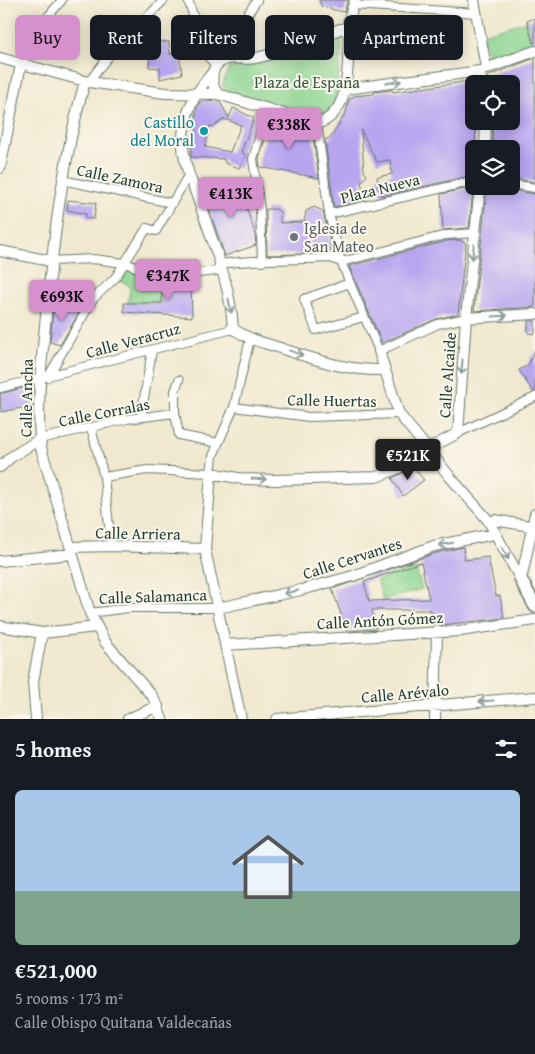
<!DOCTYPE html>
<meta charset="utf-8">
<style>
body{margin:0;font-family:"Gentium Book Plus",serif;background:#242831;color:#f1f3f6;height:100vh;display:flex;flex-direction:column;font-size:19px;white-space:nowrap}
*{box-sizing:border-box;margin:0}
p{font-size:16px;color:#9ea1a6}
.icon{flex:none;width:28px;height:28px;fill:none;stroke:currentColor;stroke-width:2;stroke-linecap:round;stroke-linejoin:round}
.map{position:relative;height:719px;overflow:hidden}
.panel{display:flex;flex-direction:column;background:#171b24;flex:1}
.panel>*{flex:none}
.hud{position:absolute;left:15px;top:15px;width:505px;height:45px;display:flex;gap:10px}
.fabs{position:absolute;left:465px;top:75px;display:grid;gap:10px}
.fabs a{display:grid;place-items:center;width:55px;height:55px;border-radius:8px;background:#171b24;box-shadow:0 2px 12px #0003;font-size:25px}
.price{position:absolute;translate:-50% -42px;padding:0 11px;border-radius:5px;background:#d690ce;color:#111;font-size:16px;line-height:32px;filter:drop-shadow(0 1px 2px #0008)}
.price::after{content:'';position:absolute;left:50%;top:30px;width:15px;height:11px;margin-left:-8px;background:inherit;clip-path:polygon(0 0,100% 0,50% 100%)}
.price.on{background:#222;color:#fff}
ul{padding:0;list-style:none}
li{display:grid;align-content:center;gap:10px;height:265px;padding:0 15px}
li span{display:grid;place-items:center;height:155px;border-radius:8px;color:#555}
li>.icon{margin-inline-start:auto}
span .icon{width:90px;height:90px;fill:#fffc;stroke-width:1}
li b{font-size:21px}
h2{display:flex;justify-content:space-between;align-items:center;height:60px;padding:0 15px;font-size:21px}
.tag{padding:0 18px;border-radius:8px;background:#171b24;box-shadow:0 2px 12px #0003;font-size:18px;line-height:45px}
.tag.on{background:#d690ce;color:#111}
.map>svg:first-child{display:block}
.green{fill:#8ad38f;stroke:#548862}
.building{fill:#b7a5f0;fill-rule:evenodd}
.lines{fill:none;stroke-linecap:round;stroke-linejoin:round}
.pedestrian-casing{stroke:#68796a;stroke-width:10}
.minor-casing{stroke:#68796a;stroke-width:12}
.tertiary-casing{stroke:#68796a;stroke-width:15}
.pedestrian{stroke:#fff;stroke-width:8}
.minor{stroke:#fff;stroke-width:10}
.tertiary{stroke:#fff;stroke-width:12}
.oneway{stroke:#8f9e9a}
.culture-dot{fill:#0f9aa8;stroke:#fbf7ec;stroke-width:2}
.worship-dot{fill:#6b7280;stroke:#fbf7ec;stroke-width:2}
.labels{text-anchor:middle;stroke-width:4;stroke-linejoin:round;paint-order:stroke}
.park-label{font-size:16px;fill:#345b46;stroke:#fbf7ec}
.culture-label{font-size:16px;fill:#0d838f;stroke:#fbf7ec;text-anchor:end}
.street-label{font-size:16px;fill:#1f3d34;stroke:#fbf7ec}
.worship-label{font-size:16px;fill:#5b616d;stroke:#fbf7ec;text-anchor:start}
</style>
<div class="map">
<svg width="535" height="719" viewBox="0 0 535 719">
<rect width="100%" height="100%" fill="#fbf7ec"/>
<filter id="ink" filterUnits="userSpaceOnUse"><feTurbulence type="fractalNoise" baseFrequency=".02" numOctaves="2"/><feDisplacementMap in="SourceGraphic" scale="10" xChannelSelector="R" yChannelSelector="G"/><feConvolveMatrix kernelMatrix="1 2 1 2 8 2 1 2 1" color-interpolation-filters="sRGB"/></filter>
<filter id="wash" filterUnits="userSpaceOnUse"><feTurbulence type="fractalNoise" baseFrequency=".0096" numOctaves="4" result="noise"/><feDisplacementMap in="SourceGraphic" scale="20" xChannelSelector="R" yChannelSelector="G"/><feGaussianBlur stdDeviation="1.12" result="paint"/><feColorMatrix in="noise" values="0 0 0 0 0 0 0 0 0 0 0 0 0 0 0 0 0 1.4 0 .05"/><feComposite in="paint" operator="in"/></filter>
<g filter="url(#wash)">
<rect width="100%" height="100%" fill="#f0e9cf"/>
<!-- green -->
<path class="green" d="M527,21L534,46L489,60L482,34Z
M339,37L342,41L337,93L331,110L313,116L226,90L222,86L229,67L270,61Z
M125,263L162,277V303H128L130,286L115,278Z
M416,569L422,589L383,600L377,580Z"/>
<g id="blocks">
<!-- building -->
<path class="building" d="M319,0H348L344,12L322,7Z
M535,18V43H533L527,21Z
M151,41L169,42L170,54L179,53L182,74L160,79V68L149,67Z
M535,58V182L511,178V149H492L493,121H511V84H489L488,76Z
M470,81L474,85V121H476L474,175L381,196L377,177L392,174L390,160L377,162L361,130L364,171L367,176L361,182L365,200L334,207L325,139H330L346,112L349,100L354,96L374,94V92L392,90L393,92Z
M204,101L220,102L229,118L233,108L254,118L241,152L246,155L239,168L225,163L224,159L191,157L192,135H196V111L200,102ZM224,119L241,125L230,152L205,147L210,126L213,127Z
M271,118L312,130L319,178L260,167L259,159Z
M201,186L222,191L240,188L248,193L249,198L245,204L255,233L256,245L225,256Z
M487,186L535,194V307L474,311Z
M470,188L473,191L469,228L443,230L441,194Z
M68,200L96,203L94,219L86,218V214L67,210Z
M314,207L323,211L332,253L267,255L266,209H276L280,212V223L304,222L306,211Z
M459,240L466,243L458,314L436,319L382,343L349,266L447,241Z
M191,279L192,317L124,312V303H162V283Z
M54,302L80,311L60,345L50,342Z
M528,321H535V334L528,333Z
M535,350V391L533,392L519,370L528,365Z
M33,385L32,406L1,412L0,394Z
M412,466L424,480L403,496L392,478L403,473Z
M463,547L465,560L488,557L496,596H500L504,618L442,625L434,624L431,610H372L376,629L347,631L332,589L436,553ZM421,562L429,599L369,601L364,582Z"/>
</g>
</g>
<g filter="url(#ink)">
<use href="#blocks" fill-opacity="0" stroke="#68796a" stroke-width="1"/>
<g class="lines">
<defs>
<path id="pedestrian" d="M188,0L207,56L216,65
M353,5L476,13
M231,57L232,38L257,0
M21,64L45,20L62,0
M89,82L110,54L164,0
M317,124L329,214L341,262L379,351L438,324L466,318
M62,180L172,203
M511,184L535,188
M329,214L474,181
M51,261L93,259L125,263L162,277L217,271L220,264C256,259 294,260 331,258L341,262
M262,262L260,209L253,159L267,110
M341,262L446,235L475,233
M350,283L304,299L316,330L364,317
M48,377L93,299L115,278L147,228L156,231L189,174
M0,388L233,329
M234,407L309,417L399,414
M175,413V391L179,380
M141,417L152,350
M91,428L104,477L111,546
M458,433L535,397
M40,439L127,419L175,413L179,435L218,443
M104,477L147,470L211,473L213,456L234,407L250,339
M90,613L128,608H218"/>
<path id="minor" d="M474,0L486,68
M346,29L355,0
M0,58L89,82L165,93L218,94L317,124C352,113 347,66 349,37L346,29
M480,71L482,84
M213,72C195,92 182,116 183,144C183,161 191,180 197,196C211,238 231,284 233,329C252,341 263,342 283,349C317,360 348,371 384,370
M85,81C63,158 54,236 46,315C42,359 36,404 41,448L90,613L105,642L153,697L162,719
M346,89L480,71L535,51
M218,94C211,86 210,69 219,63C230,54 243,61 256,58C284,52 313,39 340,29H346
M485,149L486,121
M0,168L21,64
M0,251L51,261
M466,318L535,314
M379,351L399,414L451,478L488,520L521,580
M428,449L458,433L466,318L480,186
M0,467L11,457L40,439
M491,525L495,520L535,527
M71,547L111,546L205,549
M0,561L72,554
M521,580L535,514
M218,608L301,590L353,576L434,546L494,534
M0,626L42,633L97,627
M225,645L460,631L535,620
M36,719L33,682L42,633
M128,719L158,706
M241,719L205,549L211,473L243,479L276,480L376,477L399,468L425,446
M277,719L535,697
M435,719L437,630"/>
<path id="tertiary" d="M521,580L535,606"/>
</defs>
<!-- pedestrian casing -->
<use href="#pedestrian" class="pedestrian-casing"/>
<!-- minor casing -->
<use href="#minor" class="minor-casing"/>
<!-- tertiary casing -->
<use href="#tertiary" class="tertiary-casing"/>
<!-- pedestrian -->
<use href="#pedestrian" class="pedestrian"/>
<!-- minor -->
<use href="#minor" class="minor"/>
<!-- tertiary -->
<use href="#tertiary" class="tertiary"/>
</g>
<!-- one-way arrows -->
<defs><path id="oneway-shaft" d="M-6 0H5M1.5-3L5.5 0L1.5 3" fill="none" stroke-width="1.6" stroke-linecap="round" stroke-linejoin="round" transform="scale(1.25)"/></defs>
<g class="oneway">
<use href="#oneway-shaft" transform="translate(394 82) rotate(-8)"/>
<use href="#oneway-shaft" transform="translate(473 252) rotate(96)"/>
<use href="#oneway-shaft" transform="translate(230 306) rotate(77)"/>
<use href="#oneway-shaft" transform="translate(500 316) rotate(-3)"/>
<use href="#oneway-shaft" transform="translate(296 353) rotate(20)"/>
<use href="#oneway-shaft" transform="translate(462 367) rotate(94)"/>
<use href="#oneway-shaft" transform="translate(259 479) rotate(2)"/>
<use href="#oneway-shaft" transform="translate(446 544) rotate(170)"/>
<use href="#oneway-shaft" transform="translate(505 553) rotate(61)"/>
<use href="#oneway-shaft" transform="translate(291 592) rotate(168)"/>
<use href="#oneway-shaft" transform="translate(486 701) rotate(176)"/>
</g>
</g>
<!-- markers -->
<circle class="culture-dot" cx="204" cy="131" r="5"/>
<circle class="worship-dot" cx="294" cy="237" r="5"/>
<g class="labels">
<!-- park labels -->
<g class="park-label">
<text x="307" y="88">Plaza de España</text>
</g>
<!-- culture labels -->
<g class="culture-label">
<text x="194" y="128">Castillo<tspan x="194" dy="18">del Moral</tspan></text>
</g>
<!-- street labels -->
<g class="street-label">
<text transform="translate(120 178) rotate(12)" y="6">Calle Zamora</text>
<text transform="translate(380 188) rotate(-14)" y="6">Plaza Nueva</text>
<text transform="translate(133 340) rotate(-15)" y="6">Calle Veracruz</text>
<text transform="translate(447 375) rotate(-86)" y="6">Calle Alcaide</text>
<text transform="translate(26 398) rotate(-89)" y="6">Calle Ancha</text>
<text transform="translate(332 400) rotate(1)" y="6">Calle Huertas</text>
<text transform="translate(104 412) rotate(-11)" y="6">Calle Corralas</text>
<text transform="translate(138 533) rotate(1)" y="6">Calle Arriera</text>
<text transform="translate(352 558) rotate(-18)" y="6">Calle Cervantes</text>
<text transform="translate(153 596) rotate(-2)" y="6">Calle Salamanca</text>
<text transform="translate(380 620) rotate(-3)" y="6">Calle Antón Gómez</text>
<text transform="translate(405 693) rotate(-5)" y="6">Calle Arévalo</text>
</g>
<!-- worship labels -->
<g class="worship-label">
<text x="304" y="234">Iglesia de<tspan x="304" dy="18">San Mateo</tspan></text>
</g>
</g>
</svg>
<div class="fabs">
<a><svg class="icon" aria-label="locate" viewBox="0 0 24 24"><circle cx="12" cy="12" r="6"/><path d="M12 2v4M12 18v4M2 12h4M18 12h4"/></svg></a>
<a><svg class="icon" aria-label="layers" viewBox="0 0 24 24"><path d="M12 4l9 5-9 5-9-5zM3 14l9 5 9-5"/></svg></a>
</div>
<b class="price" style="left:289px;top:150px">€338K</b>
<b class="price" style="left:231px;top:219px">€413K</b>
<b class="price" style="left:168px;top:301px">€347K</b>
<b class="price" style="left:62px;top:322px">€693K</b>
<b class="price on" style="left:408px;top:481px">€521K</b>
<div class="hud">
<a class="tag on">Buy</a>
<a class="tag">Rent</a>
<a class="tag">Filters</a>
<a class="tag">New</a>
<a class="tag">Apartment</a>
</div>
</div>
<section class="panel">
<h2>5 homes<svg class="icon" aria-label="filters" viewBox="0 0 24 24"><path d="M4 7h16M4 17h16"/><circle cx="9" cy="7" r="2"/><circle cx="15" cy="17" r="2"/></svg></h2>
<ul>
<li><span style="background:linear-gradient(#a9c7e8 65%,#7fa58c 0)"><svg class="icon" aria-label="home" viewBox="0 0 24 24"><path d="M3 11l9-7 9 7M6 9v11h12V9"/></svg></span><div><b>€521,000</b><p>5 rooms · 173 m²</p><p>Calle Obispo Quitana Valdecañas</p></div></li>
</ul>
</section>
